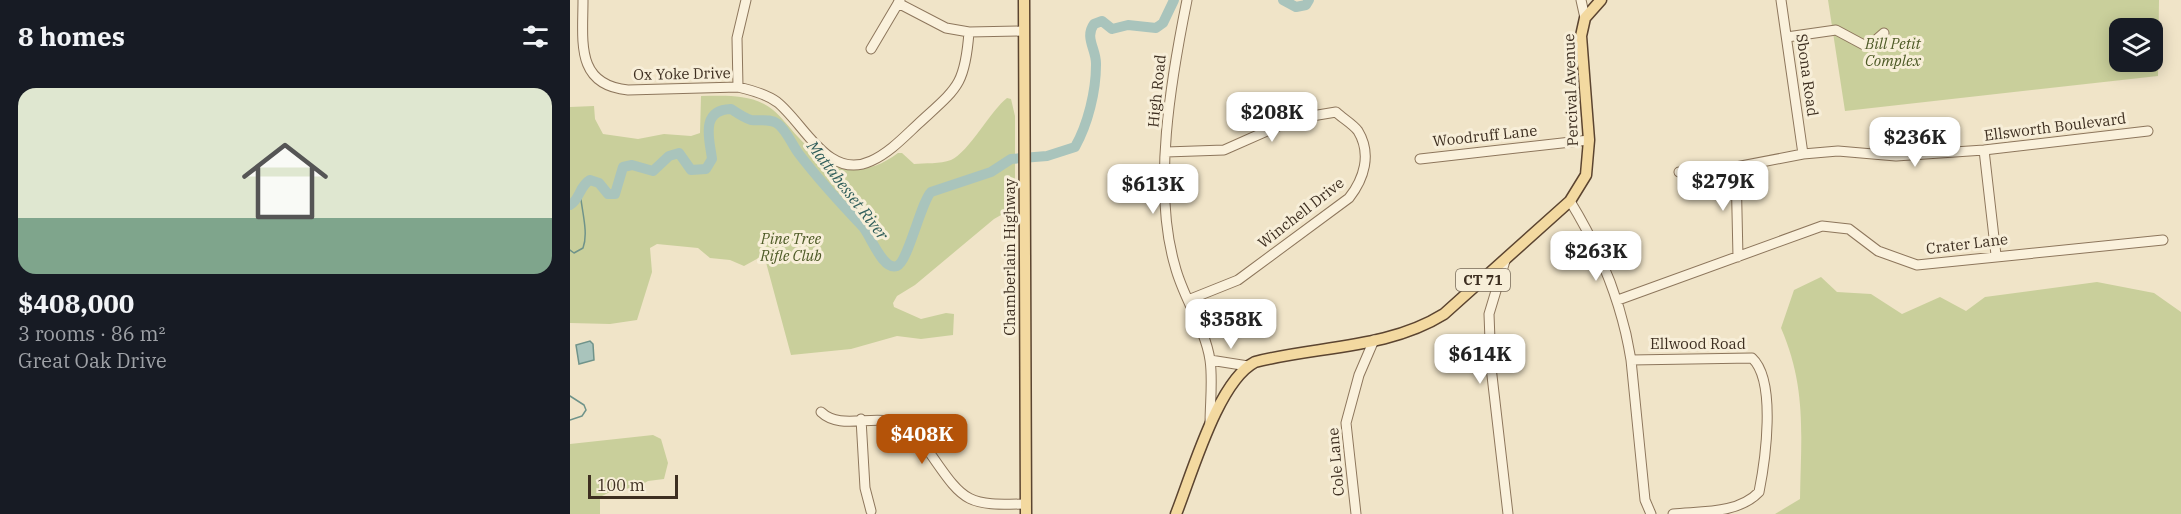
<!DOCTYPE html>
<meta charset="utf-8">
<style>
body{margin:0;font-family:"IBM Plex Serif",serif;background:#20242c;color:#f1f3f6;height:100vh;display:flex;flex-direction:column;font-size:22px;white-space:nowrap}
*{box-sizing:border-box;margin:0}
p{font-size:20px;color:#9ea1a6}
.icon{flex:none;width:33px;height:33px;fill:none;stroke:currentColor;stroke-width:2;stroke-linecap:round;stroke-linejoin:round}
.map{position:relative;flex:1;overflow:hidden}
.sheet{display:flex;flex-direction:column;background:#171b24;width:570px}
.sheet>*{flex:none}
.fabs{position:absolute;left:1539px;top:18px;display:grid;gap:12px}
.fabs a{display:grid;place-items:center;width:54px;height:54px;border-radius:12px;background:#171b24;box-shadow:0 3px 15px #0003;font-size:30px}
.scale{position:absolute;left:18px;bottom:15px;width:90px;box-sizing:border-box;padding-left:6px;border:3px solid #3d2e20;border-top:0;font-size:16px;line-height:21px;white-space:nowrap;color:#3d2e20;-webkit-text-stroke:4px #f7eed8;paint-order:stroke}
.price{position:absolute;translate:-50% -51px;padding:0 14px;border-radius:12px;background:#fff;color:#222;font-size:20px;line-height:39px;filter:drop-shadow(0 2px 3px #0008)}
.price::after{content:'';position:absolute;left:50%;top:36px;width:18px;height:14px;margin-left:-9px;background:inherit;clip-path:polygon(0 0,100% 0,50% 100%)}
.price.current{background:#b45309;color:#fff}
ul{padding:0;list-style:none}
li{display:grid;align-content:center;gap:12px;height:318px;padding:0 18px}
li+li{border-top:2px solid #363941}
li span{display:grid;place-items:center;height:186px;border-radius:18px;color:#555}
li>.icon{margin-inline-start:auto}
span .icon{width:108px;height:108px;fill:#fffc;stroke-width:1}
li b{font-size:26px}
h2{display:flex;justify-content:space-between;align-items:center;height:72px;padding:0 18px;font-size:26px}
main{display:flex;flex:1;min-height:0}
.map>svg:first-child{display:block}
.green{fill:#c9cf9b;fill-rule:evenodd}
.water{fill:#a9c4bc;stroke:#6f938a;stroke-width:1.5}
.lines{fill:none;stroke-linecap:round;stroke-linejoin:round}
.stream{stroke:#6f938a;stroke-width:1.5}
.river{stroke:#a9c4bc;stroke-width:10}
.minor-casing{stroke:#8d765c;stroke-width:11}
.major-casing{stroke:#5b4430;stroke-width:13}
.minor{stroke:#faf1dc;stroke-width:9}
.major{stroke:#f3d9a0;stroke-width:10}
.labels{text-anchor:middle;stroke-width:6;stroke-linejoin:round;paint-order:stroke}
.shield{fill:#f7eed8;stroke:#756857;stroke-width:1.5}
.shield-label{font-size:14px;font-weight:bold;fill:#3d2e20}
.park-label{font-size:15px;font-style:italic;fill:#4d5a26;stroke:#f7eed8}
.street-label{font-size:15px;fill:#3d2e20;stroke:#f7eed8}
.water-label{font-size:16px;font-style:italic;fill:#2f5d5a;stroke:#f7eed8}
</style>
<main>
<section class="sheet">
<h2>8 homes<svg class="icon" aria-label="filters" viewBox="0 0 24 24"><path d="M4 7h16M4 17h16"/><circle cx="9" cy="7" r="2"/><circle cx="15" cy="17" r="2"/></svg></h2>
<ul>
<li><span style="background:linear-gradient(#dfe7d0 70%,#7fa58c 0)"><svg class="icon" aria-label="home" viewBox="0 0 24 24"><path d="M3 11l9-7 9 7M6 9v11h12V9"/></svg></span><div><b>$408,000</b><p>3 rooms · 86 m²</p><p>Great Oak Drive</p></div></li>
</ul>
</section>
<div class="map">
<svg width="1611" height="514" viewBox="0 0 1611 514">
<rect width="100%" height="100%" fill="#f0e4c8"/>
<!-- green -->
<path class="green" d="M1258,0H1589L1588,76L1275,111ZM1550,28H1582V62H1550Z
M131,96C153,96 174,94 194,104C206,110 213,120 221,129C252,166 285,185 328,153H332L344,164C355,163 370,164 381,160C398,153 422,109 437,98L441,99L445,116V207L424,219L345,285L327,296L323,303L324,307L351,319L376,313L384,314L383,335L351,339L327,336L281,349L221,355L194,255L174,266L160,260L140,258L128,248L87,244L80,248L82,272L67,320L40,324L0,323V107L24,106L25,119L33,134L68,139L94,134L121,136L130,133Z
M1251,277L1267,292L1301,294L1332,314L1370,297L1396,311L1415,297L1527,282L1584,293L1611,312V514H1205L1230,499C1231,436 1237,388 1211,328L1224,290Z
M83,435L91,439L98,463L94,479L78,481L64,489L48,488L30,497V514H0V444Z"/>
<!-- water -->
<path class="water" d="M20,341L23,344L24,360L9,364L6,345Z"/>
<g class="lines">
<!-- stream -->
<path class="stream" d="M0,250L4,253L13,248C19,232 11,209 10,190
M0,396L14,405L16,410L12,416L0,420"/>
<!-- river -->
<path class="river" d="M713,0L726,7L736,5L739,0
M0,205C10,200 9,186 20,180L29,183L38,194H45L53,167L62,165L83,171L99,156L109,153L121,170L136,169L142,159C140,141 129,110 161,109C167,113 174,118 181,120C191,121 200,118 208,124C217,131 222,145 229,154C249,180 271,204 293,227C301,237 313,271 327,266C338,262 351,202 361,192L421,172L441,159L477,156L505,147C518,124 526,91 526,65C527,50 514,38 524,24L532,21L542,29L558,25L586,28L593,23L604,0"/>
<defs>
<path id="minor" d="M13,0C13,41 5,85 58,90L168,87C181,90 196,94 207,102C234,123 258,181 301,161C319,153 334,137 348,124C387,88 395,86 399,32
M617,0C601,79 582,188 605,266C613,298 635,327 640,360C643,380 640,403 640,424
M1011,0L1015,18
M1211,0L1233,154
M328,3L376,28L399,32L454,31
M1217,37L1266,30L1294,45L1306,40L1314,33
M301,49L330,0
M168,87L167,38L176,0
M1414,150L1426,255
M596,152L654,150L724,119L766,112C772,118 783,124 788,131C802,154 794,179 779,198L668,280L618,300
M850,159L1019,140
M1166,167L1168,257
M1109,172L1166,167L1233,154L1268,151L1326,156L1414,150L1578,131
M1000,201C1030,250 1052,303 1061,360
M935,261L919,314L921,367L938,514
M1048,300L1252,226L1279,229L1308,251L1347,265L1593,240
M640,360L678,366
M251,412C272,432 307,411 334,426C347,433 355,444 362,456C395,504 398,505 456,504
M291,419L295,488L301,511
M786,514L776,423L789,375L804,340
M1081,514L1075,500L1061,360L1182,358C1207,381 1195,462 1189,492C1168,514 1131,511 1103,514"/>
<path id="major" d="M454,0L456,514
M606,514C622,474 648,381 685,362C747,346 818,349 874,314L1000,201L1016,175L1019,140L1011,36L1015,18L1031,0"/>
</defs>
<!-- minor casing -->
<use href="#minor" class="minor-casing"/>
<!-- major casing -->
<use href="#major" class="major-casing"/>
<!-- minor -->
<use href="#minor" class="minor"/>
<!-- major -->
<use href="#major" class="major"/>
</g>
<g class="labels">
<!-- shield labels -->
<rect class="shield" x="886" y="269" width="54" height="22" rx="4.5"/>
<g class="shield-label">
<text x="913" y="285">CT 71</text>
</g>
<!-- park labels -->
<g class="park-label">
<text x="1323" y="49">Bill Petit<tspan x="1323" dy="17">Complex</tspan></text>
<text x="221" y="244">Pine Tree<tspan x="221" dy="17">Rifle Club</tspan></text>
</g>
<!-- street labels -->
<g class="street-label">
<text transform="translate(112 74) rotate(-1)" y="5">Ox Yoke Drive</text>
<text transform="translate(1237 75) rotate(82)" y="5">Sbona Road</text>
<text transform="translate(1001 90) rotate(-92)" y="5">Percival Avenue</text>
<text transform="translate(587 91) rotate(-84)" y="5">High Road</text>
<text transform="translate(1485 127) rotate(-7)" y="5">Ellsworth Boulevard</text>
<text transform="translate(915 136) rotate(-6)" y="5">Woodruff Lane</text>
<text transform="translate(731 213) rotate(-38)" y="5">Winchell Drive</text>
<text transform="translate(1397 244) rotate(-7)" y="5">Crater Lane</text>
<text transform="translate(440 257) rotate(-90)" y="5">Chamberlain Highway</text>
<text x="1128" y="349">Ellwood Road</text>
<text transform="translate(766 462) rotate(-95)" y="5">Cole Lane</text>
</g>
<!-- water labels -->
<g class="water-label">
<text transform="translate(278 190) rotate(52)" y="6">Mattabesset River</text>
</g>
</g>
</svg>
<div class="fabs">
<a><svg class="icon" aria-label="layers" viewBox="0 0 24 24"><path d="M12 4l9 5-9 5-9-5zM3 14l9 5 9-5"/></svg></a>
</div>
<div class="scale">100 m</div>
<b class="price" style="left:702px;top:143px">$208K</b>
<b class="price" style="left:1345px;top:168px">$236K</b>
<b class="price" style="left:1153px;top:212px">$279K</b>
<b class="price" style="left:583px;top:215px">$613K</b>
<b class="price" style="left:1026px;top:282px">$263K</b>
<b class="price" style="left:661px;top:350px">$358K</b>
<b class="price" style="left:910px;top:385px">$614K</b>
<b class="price current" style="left:352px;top:465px">$408K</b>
</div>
</main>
